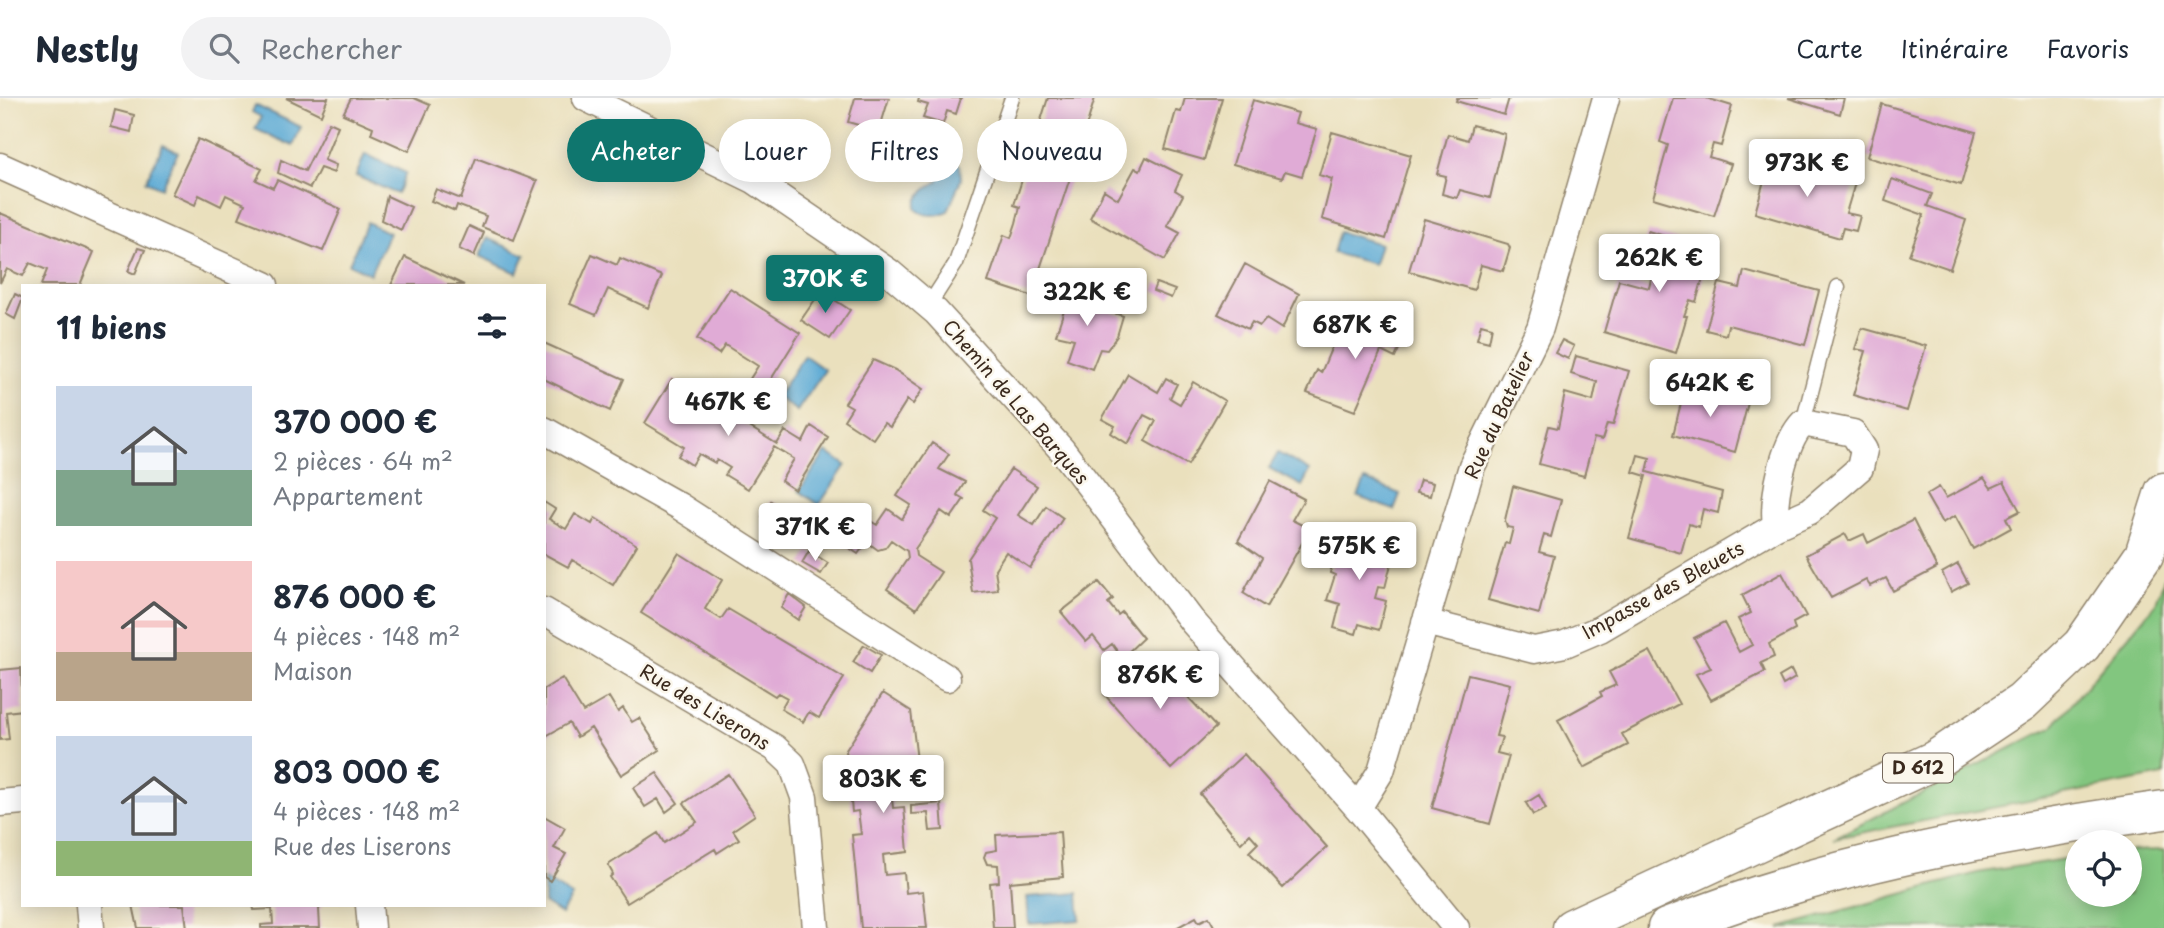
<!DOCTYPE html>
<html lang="fr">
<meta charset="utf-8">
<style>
body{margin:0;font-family:"Playpen Sans",sans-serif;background:#f2f2f3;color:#1f2937;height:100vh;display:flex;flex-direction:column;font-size:26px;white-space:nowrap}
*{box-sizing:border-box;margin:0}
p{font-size:23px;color:#747a83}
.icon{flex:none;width:38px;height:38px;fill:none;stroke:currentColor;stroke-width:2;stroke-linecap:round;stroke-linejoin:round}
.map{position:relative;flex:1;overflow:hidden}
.details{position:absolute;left:21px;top:186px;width:525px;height:623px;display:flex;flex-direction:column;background:#fff;border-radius:0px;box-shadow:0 4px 18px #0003}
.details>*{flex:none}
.banner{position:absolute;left:567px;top:21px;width:665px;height:63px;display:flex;gap:14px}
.fabs{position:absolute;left:2065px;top:732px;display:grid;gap:14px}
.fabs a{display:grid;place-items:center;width:77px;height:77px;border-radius:50%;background:#fff;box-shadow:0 4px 18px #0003;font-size:35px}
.price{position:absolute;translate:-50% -60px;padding:0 16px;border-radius:7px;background:#fff;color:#222;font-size:23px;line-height:46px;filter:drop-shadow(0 2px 4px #0008)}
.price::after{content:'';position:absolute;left:50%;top:42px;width:21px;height:16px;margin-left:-10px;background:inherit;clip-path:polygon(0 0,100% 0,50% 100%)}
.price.current{background:#0f766e;color:#fff}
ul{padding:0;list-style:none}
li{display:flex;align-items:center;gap:21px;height:175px;padding:0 35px}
li span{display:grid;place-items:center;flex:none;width:196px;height:140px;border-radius:0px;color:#555}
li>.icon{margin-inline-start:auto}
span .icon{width:84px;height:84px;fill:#fffc;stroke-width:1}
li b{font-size:30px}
h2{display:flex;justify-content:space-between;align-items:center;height:84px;padding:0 35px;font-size:30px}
.pill{padding:0 24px;border-radius:32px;background:#fff;box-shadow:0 4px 18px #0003;font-size:24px;line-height:63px}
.pill.current{background:#0f766e;color:#fff}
header{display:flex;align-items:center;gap:42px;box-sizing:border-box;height:98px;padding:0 35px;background:#fff;border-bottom:2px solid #e0e1e3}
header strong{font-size:33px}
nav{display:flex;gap:38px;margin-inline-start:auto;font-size:24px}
.search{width:490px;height:63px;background:#f2f2f3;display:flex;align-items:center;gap:18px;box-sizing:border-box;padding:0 24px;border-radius:38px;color:#747a83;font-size:26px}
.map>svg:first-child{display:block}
.green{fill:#82c67f;stroke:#5e784e;stroke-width:2}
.water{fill:#5aa9d4;stroke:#4a6a79;stroke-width:2}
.building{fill:#e0abd6}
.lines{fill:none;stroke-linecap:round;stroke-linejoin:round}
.lane-casing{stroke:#92856e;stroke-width:17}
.street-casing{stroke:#92856e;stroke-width:29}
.highway-casing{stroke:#92856e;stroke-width:41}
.lane{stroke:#fff;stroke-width:14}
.street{stroke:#fff;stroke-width:26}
.highway{stroke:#fff;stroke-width:38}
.labels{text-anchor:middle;stroke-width:5;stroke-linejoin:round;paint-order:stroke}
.shield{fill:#fbf7ec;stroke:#75685c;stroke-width:2}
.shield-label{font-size:18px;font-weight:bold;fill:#3b2a1e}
.street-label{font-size:19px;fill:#3b2a1e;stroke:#fbf7ec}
</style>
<header>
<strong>Nestly</strong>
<div class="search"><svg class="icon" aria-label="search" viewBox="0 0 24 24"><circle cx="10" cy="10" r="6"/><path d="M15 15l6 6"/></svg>Rechercher</div>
<nav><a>Carte</a><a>Itinéraire</a><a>Favoris</a></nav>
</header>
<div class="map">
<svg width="2164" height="830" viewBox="0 0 2164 830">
<rect width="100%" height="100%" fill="#fbf7ec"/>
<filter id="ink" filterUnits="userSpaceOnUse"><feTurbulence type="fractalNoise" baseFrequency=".0143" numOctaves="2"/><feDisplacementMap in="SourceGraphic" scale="14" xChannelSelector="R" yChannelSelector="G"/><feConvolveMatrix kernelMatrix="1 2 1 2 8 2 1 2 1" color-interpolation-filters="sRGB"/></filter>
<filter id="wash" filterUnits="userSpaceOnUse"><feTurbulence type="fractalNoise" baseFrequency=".00686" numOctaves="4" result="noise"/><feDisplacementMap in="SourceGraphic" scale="28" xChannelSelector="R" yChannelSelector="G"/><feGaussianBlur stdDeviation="1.57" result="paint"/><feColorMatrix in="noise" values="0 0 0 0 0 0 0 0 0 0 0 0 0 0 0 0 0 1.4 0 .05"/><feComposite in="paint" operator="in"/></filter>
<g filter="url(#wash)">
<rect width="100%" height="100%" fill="#eae0bd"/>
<!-- green -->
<path class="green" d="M2164,480V677L1834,740L2052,629L2156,505Z
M2164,752V830H1780L1977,775L2077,759V796H2130V753Z"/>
<!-- water -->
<path class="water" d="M255,7L301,29L293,48L255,31L261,19L252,14Z
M163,47L178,54L161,90L146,83Z
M902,47C911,49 955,62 960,67L961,81L948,113C938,118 924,119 916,111C915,98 928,89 938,83L939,77C920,74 910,73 897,57Z
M365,56L406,75L397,96L356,78Z
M367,124L389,135L370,176L349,166Z
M1339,134L1380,146L1374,166L1333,155Z
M487,140L525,157L517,175L479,158Z
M804,257L825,272L797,313L777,299Z
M826,354L846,367L819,407L799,393Z
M1278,355L1310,373L1302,388L1269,370Z
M1365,382L1400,396L1394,412L1358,399Z
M544,781L572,798L561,816L544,805Z
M1078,795L1080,822L1029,826L1027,799Z"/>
<g id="blocks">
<!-- building -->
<path class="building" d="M286,0H328L321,17Z
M351,0H414L430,7L409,53L371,36L373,29L343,16Z
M855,0H889L879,33L848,24Z
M919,0H961L956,16L947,13L943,26L923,20L928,7L918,4Z
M1048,0H1095L1078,55L1035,41Z
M1185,0H1222L1204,62L1165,51L1176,13L1181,14Z
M1457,0H1509L1504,17L1456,3Z
M1673,0H1706L1732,8L1721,48L1713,46L1709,59L1731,66L1714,118L1653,100L1668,47L1660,44Z
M1788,0H1844L1840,16Z
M1253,2L1298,15L1295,25L1317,31L1302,78L1285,73L1282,80L1233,66Z
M1882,6L1976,34L1961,87L1867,59Z
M115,12L134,17L131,34L111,29Z
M329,24L338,28L324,62L336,67L334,75L320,70L310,90L278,75L281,62L305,73Z
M1472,27L1505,36L1490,100L1460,92L1457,100L1442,96L1446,78L1437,76L1448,36L1468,42Z
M1332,34L1411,57L1386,141L1322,121L1332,81L1319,77Z
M198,41L262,71L256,82L273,90L277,82L341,111L323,153L239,120L245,106L226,97L221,108L199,97L195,107L172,96Z
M1146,59L1182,77L1175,92L1183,97L1167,128L1180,135L1165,162L1090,120L1104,92L1118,101L1135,70L1140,72Z
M476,60L537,83L514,142L482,129L486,118L457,107L455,113L431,103L436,91L461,101Z
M1029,60L1072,74L1031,198L988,184L1004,137L1011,140L1016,125L1020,109L1014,107Z
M1770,61L1855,85L1846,115L1860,118L1856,133L1843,130L1840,140L1755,115Z
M1892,81L1932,96L1927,108L1966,122L1950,171L1909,157L1924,117L1885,103Z
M387,98L411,109L401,132L381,122Z
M0,115L94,154L80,187H41L47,172L30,165L23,178L7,171L0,185Z
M1424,121L1508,146L1510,150L1503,173L1481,167L1474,192L1409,173Z
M469,128L484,135L474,158L459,151Z
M1648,133L1711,152L1696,204L1690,202L1684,218H1687L1676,255L1604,234L1619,182L1649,190L1653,173L1636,170Z
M138,150L145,152L135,176L128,173Z
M592,156L617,167L620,160L662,178L648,210L608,191L596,217L570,206Z
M405,159L464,187H391Z
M1245,166L1299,196L1282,231L1266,221L1260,228L1252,224L1248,231L1218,216Z
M1744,173L1819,193L1805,247L1728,227L1726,237L1706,232L1719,185L1740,190Z
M1156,185L1175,192L1171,200L1153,193Z
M1072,187L1089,192L1085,205L1123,218L1117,238L1107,252L1100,251L1092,271L1067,262L1074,241L1056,237Z
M730,190L800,235L763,294L748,284L758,268L725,247L719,256L697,241Z
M821,193L850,212L830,241L801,222Z
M15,196L23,200L15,221L6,216Z
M1375,218L1408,231L1395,260L1381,253L1355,313L1307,295L1317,272L1321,275L1343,222L1370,232Z
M1481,226L1492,229L1489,244L1477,241Z
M1862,230L1926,248L1907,313L1853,297L1866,253L1855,251Z
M1562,242L1574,248L1568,261L1555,255Z
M544,245L624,281L610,313L544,281Z
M1576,258L1629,273L1613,327L1607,326L1602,342L1594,340L1584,378L1539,366L1549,328L1558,330L1565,295L1593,303L1597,284L1571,276Z
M873,262L895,272L923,291L913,306L907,302L890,329L884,325L873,341L844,322L852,309L845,305Z
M1128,276L1158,294L1166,280L1177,286L1170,300L1180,306L1193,284L1225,303L1188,367L1145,343L1156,323L1144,317L1128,346L1111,335L1115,328L1102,321Z
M672,281L777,346L785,333L803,344L811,328L828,339L795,392L781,383L794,361L774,349L748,391L725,377L730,370L717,362L715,365L699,356L692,367L678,358L684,349L645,325Z
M1685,289L1748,305L1735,354L1673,337Z
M932,345L949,356L939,371L965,384L957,397L964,401L951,420L941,413L915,451L916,458L941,474L916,511L887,491L908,460L907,453L891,442L885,450L878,452L867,444L858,456L842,445L861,417L877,427L888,411L902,421L911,407L897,398Z
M1638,357L1650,360L1647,374L1722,394L1718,415L1703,411L1699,429L1689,426L1681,455L1629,440L1646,378L1633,374Z
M1011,371L1037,388L1018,417L1034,427L1046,408L1063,420L1030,470L1006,454L995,471L998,492L973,495L968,461L995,420L983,412Z
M1984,380L1991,390L2004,384L2020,413L2006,420L2011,430L1973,451L1955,418L1942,425L1926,397L1939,389L1946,400Z
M1420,382L1433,385L1430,398L1416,395Z
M1270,383L1304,401L1292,422L1310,431L1266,509L1243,495L1262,460L1238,443Z
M1513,388L1561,402L1551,439L1544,437L1539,454L1554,458L1539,516L1488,502L1505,445L1509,446L1513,430L1507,429L1505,422Z
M771,403L799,422L789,437L762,419Z
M544,404L555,411L549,421L566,431L575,416L592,426L595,420L637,447L613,487L572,462L568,469L544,456Z
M1913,422L1937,470L1893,493L1886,480L1870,488L1866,482L1831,500L1806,457L1845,436L1849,443L1864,436L1868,445Z
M1340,436L1395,450L1385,490L1378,489L1375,500L1386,503L1379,532L1359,526L1356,536L1334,530L1340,506L1327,502L1335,477L1330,475Z
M809,453L828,465L821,476L802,465Z
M679,455L722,482L705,511L721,521L728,511L844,580L819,620L809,614L803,624L781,611L787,600L778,595L775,598L641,515Z
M1958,466L1968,485L1951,494L1942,475Z
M1782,475L1806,518L1793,525L1795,532L1769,546L1774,559L1761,565L1765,574L1711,602L1696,576L1711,570L1694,540L1724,525L1739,554L1752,547L1738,521L1751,515L1742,497Z
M1099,484L1113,501L1108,505L1118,517L1122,514L1143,540L1122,560L1112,546L1104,552L1093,538L1086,544L1061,514Z
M789,496L806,509L798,522L781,510Z
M864,547L881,557L870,575L853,564Z
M1650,553L1679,606L1622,636L1628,647L1584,670L1558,622L1602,598L1600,594L1616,587L1609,574Z
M1148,556L1216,629L1171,671L1104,596Z
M21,570L23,612L6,614L9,641L0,642V572Z
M1791,572L1795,580L1783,587L1779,579Z
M1468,576L1510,586L1496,638L1502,639L1497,655L1509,658L1490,726L1432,710Z
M562,580L583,614L609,599L618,614L623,610L632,624L639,620L660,652L621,677L591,630L577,639L569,625L544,639V591Z
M883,595L911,613L920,687L891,690L893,710L904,709L908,754L883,757L885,777L904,775L906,795L923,793L927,830H861L852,737L861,736L858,713L852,714L846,652Z
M1244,656L1327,749L1283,790L1249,754L1258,745L1250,736L1241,745L1200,696Z
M657,675L678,705L666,714L658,701L645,709L633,690Z
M728,676L755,717L733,732L739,741L717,755L715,751L627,805L610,779L613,776L608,767L658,735L664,745L697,724L684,705Z
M1539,697L1546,711L1533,717L1526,705Z
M941,705L943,732L930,733L928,715L911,716V708Z
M544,718L565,730L554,750L566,756L550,783L544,779Z
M1060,734L1063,779L1010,784L1013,830H993L990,785L999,784L998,767L987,766L984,759L986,754L997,752L996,737Z
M133,807H184L187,830H138Z
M253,807H323L319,811L320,830H261V827L273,826L272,811L254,812Z
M1196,819L1199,824L1209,819L1215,830H1176Z"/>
</g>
</g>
<g filter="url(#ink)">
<use href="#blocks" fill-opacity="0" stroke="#92856e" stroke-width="2"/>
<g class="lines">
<defs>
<path id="lane" d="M929,207L956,165L1012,0
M1803,325L1838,189"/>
<path id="street" d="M586,0L754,82L889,174L936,214L1062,352L1192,523L1358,710L1456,830
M0,68L265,187
M544,332L679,408L947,580
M544,513L775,650L792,666L804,699L816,830
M1425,524L1534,552L1565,546L1600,531L1776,428L1810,413L1860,370L1864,352L1853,335L1803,325C1784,345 1772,400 1776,428
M0,705L23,703
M1358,710L1381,673L1472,368L1540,230L1606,0
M89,807L91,830
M369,807L371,830"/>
<path id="highway" d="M1572,830L1935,662L2022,604L2082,547L2144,457L2164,394
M1667,830C1826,766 1995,736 2164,712"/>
</defs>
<!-- lane casing -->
<use href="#lane" class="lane-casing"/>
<!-- street casing -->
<use href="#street" class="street-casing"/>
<!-- highway casing -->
<use href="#highway" class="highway-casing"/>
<!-- lane -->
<use href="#lane" class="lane"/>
<!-- street -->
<use href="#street" class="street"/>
<!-- highway -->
<use href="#highway" class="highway"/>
</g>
</g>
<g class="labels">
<!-- shield labels -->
<rect class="shield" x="1883" y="655.5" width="70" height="29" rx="5"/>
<g class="shield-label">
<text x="1918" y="676">D 612</text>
</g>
<!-- street labels -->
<g class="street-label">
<text transform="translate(1016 304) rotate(49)" y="7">Chemin de Las Barques</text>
<text transform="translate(1499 317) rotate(-65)" y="7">Rue du Batelier</text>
<text transform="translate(1663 492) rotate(-29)" y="7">Impasse des Bleuets</text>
<text transform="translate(705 609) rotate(31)" y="7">Rue des Liserons</text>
</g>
</g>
</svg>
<div class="fabs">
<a><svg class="icon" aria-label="locate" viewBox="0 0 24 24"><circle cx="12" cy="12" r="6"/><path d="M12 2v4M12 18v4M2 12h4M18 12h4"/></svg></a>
</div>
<b class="price" style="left:1807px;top:101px">973K €</b>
<b class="price" style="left:1659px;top:196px">262K €</b>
<b class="price current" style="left:825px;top:217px">370K €</b>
<b class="price" style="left:1087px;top:230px">322K €</b>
<b class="price" style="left:1355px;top:263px">687K €</b>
<b class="price" style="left:1710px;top:321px">642K €</b>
<b class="price" style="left:728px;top:340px">467K €</b>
<b class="price" style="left:815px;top:465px">371K €</b>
<b class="price" style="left:1359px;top:484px">575K €</b>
<b class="price" style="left:1160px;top:613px">876K €</b>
<b class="price" style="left:883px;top:717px">803K €</b>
<div class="banner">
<a class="pill current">Acheter</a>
<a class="pill">Louer</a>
<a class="pill">Filtres</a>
<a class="pill">Nouveau</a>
</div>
<section class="details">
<h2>11 biens<svg class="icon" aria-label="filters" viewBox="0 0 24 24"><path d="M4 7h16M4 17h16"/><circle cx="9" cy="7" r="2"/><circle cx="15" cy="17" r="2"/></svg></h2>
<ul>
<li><span style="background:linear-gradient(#c9d6e8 60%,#7fa58c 0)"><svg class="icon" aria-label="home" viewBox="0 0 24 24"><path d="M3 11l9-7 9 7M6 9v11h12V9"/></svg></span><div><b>370 000 €</b><p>2 pièces · 64 m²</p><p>Appartement</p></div></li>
<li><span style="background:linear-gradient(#f6c9c9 65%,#b9a48a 0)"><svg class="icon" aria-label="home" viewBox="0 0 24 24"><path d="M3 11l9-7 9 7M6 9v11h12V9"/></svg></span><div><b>876 000 €</b><p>4 pièces · 148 m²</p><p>Maison</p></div></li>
<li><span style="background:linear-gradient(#c9d6e8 75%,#8fb573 0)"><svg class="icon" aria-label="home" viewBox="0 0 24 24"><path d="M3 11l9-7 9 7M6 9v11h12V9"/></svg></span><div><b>803 000 €</b><p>4 pièces · 148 m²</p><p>Rue des Liserons</p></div></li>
</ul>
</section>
</div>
